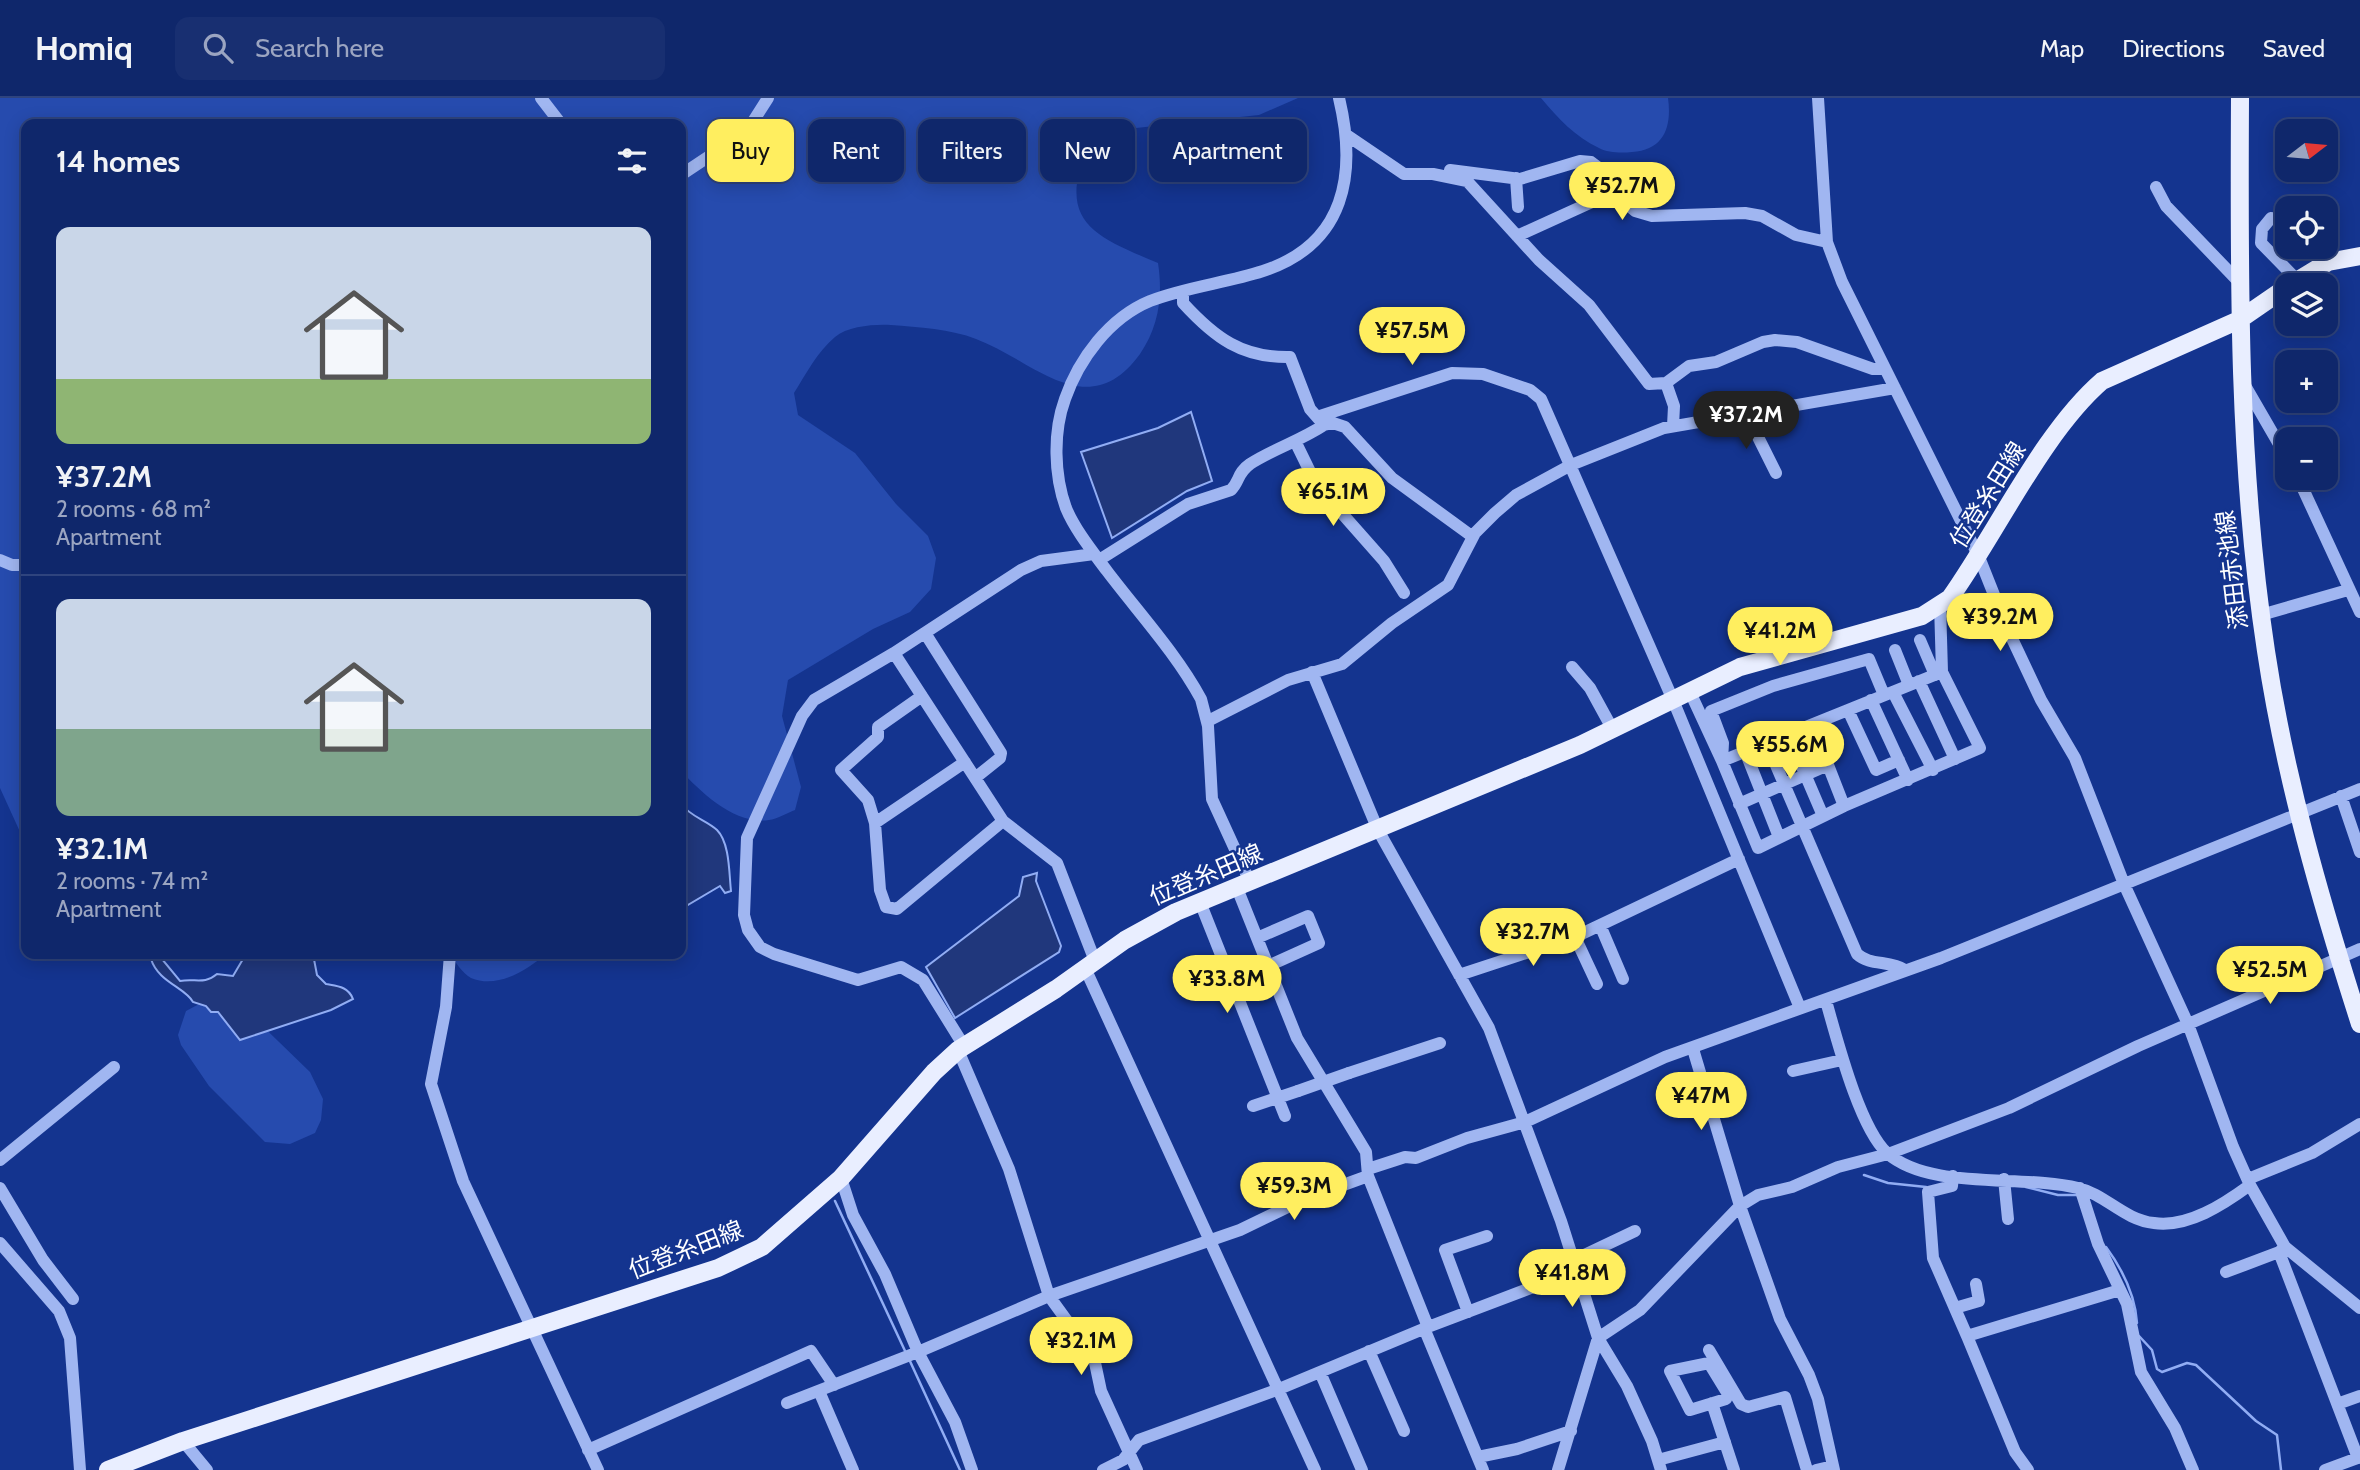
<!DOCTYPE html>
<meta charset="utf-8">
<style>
body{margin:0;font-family:Cabin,"Noto Sans JP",sans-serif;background:#182f71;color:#f1f3f6;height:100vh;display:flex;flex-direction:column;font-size:26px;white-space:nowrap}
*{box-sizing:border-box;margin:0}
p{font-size:23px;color:#9ba5c1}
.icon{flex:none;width:38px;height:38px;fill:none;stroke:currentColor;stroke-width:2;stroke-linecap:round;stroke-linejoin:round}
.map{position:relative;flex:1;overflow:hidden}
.side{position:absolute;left:21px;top:21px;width:665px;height:840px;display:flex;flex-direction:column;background:#0f276b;border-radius:14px;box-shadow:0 4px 18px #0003,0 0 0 2px #2f447e}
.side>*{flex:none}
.guide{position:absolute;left:707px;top:21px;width:665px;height:63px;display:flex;gap:14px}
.needle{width:46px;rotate:74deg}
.fabs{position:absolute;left:2275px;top:21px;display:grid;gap:14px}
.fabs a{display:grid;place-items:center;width:63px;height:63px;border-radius:14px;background:#0f276b;box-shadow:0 4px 18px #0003,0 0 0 2px #2f447e;font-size:35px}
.price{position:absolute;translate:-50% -60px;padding:0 16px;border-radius:24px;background:#ffee5f;color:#111;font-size:23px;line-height:46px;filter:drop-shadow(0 2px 4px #0008)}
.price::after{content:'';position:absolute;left:50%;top:42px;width:21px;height:16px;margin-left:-10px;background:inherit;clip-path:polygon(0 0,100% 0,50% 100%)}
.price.active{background:#222;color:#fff}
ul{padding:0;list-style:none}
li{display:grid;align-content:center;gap:14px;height:371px;padding:0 35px}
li+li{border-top:2px solid #2f447e}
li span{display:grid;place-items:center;height:217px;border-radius:14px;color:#555}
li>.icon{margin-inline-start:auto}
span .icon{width:126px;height:126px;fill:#fffc;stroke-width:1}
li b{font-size:30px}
h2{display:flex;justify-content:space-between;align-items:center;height:84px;padding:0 35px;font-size:30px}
.tag{padding:0 24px;border-radius:14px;background:#0f276b;box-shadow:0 4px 18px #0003,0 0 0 2px #2f447e;font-size:24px;line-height:63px}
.tag.active{background:#ffee5f;color:#111}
header{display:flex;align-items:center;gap:42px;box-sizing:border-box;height:98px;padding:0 35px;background:#0f276b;border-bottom:2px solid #2f447e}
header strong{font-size:33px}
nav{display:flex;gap:38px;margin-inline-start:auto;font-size:24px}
.search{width:490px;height:63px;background:#182f71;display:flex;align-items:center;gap:18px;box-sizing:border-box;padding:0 24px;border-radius:14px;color:#9ba5c1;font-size:26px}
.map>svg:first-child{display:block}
.green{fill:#264bae}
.water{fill:#20377c;stroke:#91adf4;stroke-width:2}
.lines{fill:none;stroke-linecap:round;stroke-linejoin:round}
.stream{stroke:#91adf4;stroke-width:2.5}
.minor{stroke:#a0b6f1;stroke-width:12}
.major{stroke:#e9eeff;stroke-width:18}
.minor-bridge{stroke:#a0b6f1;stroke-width:12}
.labels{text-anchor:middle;stroke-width:5;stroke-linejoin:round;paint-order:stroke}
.street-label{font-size:24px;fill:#fff;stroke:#14348f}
</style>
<header>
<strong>Homiq</strong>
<div class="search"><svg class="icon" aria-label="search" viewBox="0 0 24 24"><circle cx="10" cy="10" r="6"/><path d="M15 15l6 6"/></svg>Search here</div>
<nav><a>Map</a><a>Directions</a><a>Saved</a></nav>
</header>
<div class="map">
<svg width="2360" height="1372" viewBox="0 0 2360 1372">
<rect width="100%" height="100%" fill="#14348f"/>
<!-- green -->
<path class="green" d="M0,0H1298L1259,17L1136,30L1088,48C1056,124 1094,138 1158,165C1163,198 1159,228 1140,256C1088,328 1033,262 976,241C951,231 918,229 891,227C875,226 848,228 835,239C817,254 806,276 794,295L798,317L855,355L896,406L928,438L936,460L931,491L910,514L873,531L788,582L782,618L801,689L795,712C787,715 777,721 769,722C735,727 702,695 681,673V26H26V747L0,690Z
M1541,0H1668C1672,29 1664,52 1632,54C1622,55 1608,55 1599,50C1575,39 1558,20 1541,0Z
M449,856H546C526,873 497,891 471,880C463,876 455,863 449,856Z
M203,904L246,912L310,974L323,1001L321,1022L315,1035L290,1046L265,1044L209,988L181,947L178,937L186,913Z"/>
<!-- water -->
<path class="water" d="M1191,314L1212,383L1187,393L1112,440L1081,354L1158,330Z
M681,706C691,719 706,722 717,732C730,745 729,776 731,793L725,795L720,788L681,811Z
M1037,775L1036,783L1061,848L1059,854L955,920L926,869L1019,798L1023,779Z
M246,856H313L317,877L326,886C336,888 348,888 353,901L331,912L240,942L218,914H211L206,908L193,904C186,890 158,884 151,861H162L180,883C195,880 204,887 217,876L233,878Z"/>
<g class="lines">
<!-- stream -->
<path class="stream" d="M1864,1077L1888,1085L1926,1089
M2026,1089L2058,1097H2077
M835,1103L906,1255
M2106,1149C2123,1172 2135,1196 2137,1225
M2139,1238L2152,1252L2157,1271L2162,1274L2187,1265L2196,1267L2256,1323L2277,1337L2281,1372
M909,1261L960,1372"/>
<!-- minor -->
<path class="minor" d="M541,0L561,26
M1818,0L1827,144L1842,184L1979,459L2008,532L2041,602L2075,660L2124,786L2188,926L2233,1049L2250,1087L2285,1149L2360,1210
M1348,38L1404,76H1433L1467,83L1539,162L1589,207L1649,286L1666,285L1689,268L1716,264L1763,244L1775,242L1797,244L1873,271H1885
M1450,72L1520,81L1580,63L1591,64L1603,73L1623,103L1635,113L1652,118L1745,115L1762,118L1796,137L1827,144
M681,77L747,33L768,0
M1516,80L1518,109
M2156,89L2166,108L2239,184
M2271,120L2262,131L2261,145L2297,182
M1517,138L1616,93
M2243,284L2287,360
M1666,285L1674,308L1673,328
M1746,315L1776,375
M1320,318L1452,275L1483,276L1530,292L1541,301L1673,602L1800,910
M1324,327L1333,325L1345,329L1392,380L1473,439
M1296,345L1316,386L1384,463L1404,495
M2298,380L2360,514
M1094,456L1041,463L1021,472L894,555L1003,723L1057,765L1095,863
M0,462L12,467H26
M1099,462L1188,406L1231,392C1240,383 1237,375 1250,366C1273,351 1300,343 1324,327L1310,311L1290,259C1242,260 1215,240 1183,205V194
M2261,517L2348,492
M925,535L1001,655L1000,660L975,680
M1920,542L1935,577
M1895,552L1909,587
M894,555L814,602L802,618L747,740L744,817L748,832L760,849L774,856L858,882L901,869L923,882L964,948
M1572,569L1590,590L1613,632
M1312,574L1378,732L1489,930L1561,1123L1598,1240L1627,1288L1652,1343L1661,1372
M1919,583L1955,661
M1690,594L1722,663L1942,574L1940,506
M1893,594L1933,672
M1884,597L1869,561L1773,588L1711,613L1723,645L1722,663L1758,750L1844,708L1980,650L1942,574
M1871,602L1908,682
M1848,612L1876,672L1899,662
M1208,623L1288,582L1342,566L1392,525L1448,487L1475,435L1495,415L1516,397L1571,367L1664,330L1895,290
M1787,634L1823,718
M1766,644L1857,856C1870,868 1890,862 1905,872
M1745,653L1779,739
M965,664L875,725L880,792L886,809L897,811L1003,723
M2341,698L2360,754
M1739,706L1828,667L1844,708
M875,725L868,702L841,672L878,639V629L922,598
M1250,784L1212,701L1208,628L1201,601C1176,555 1138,514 1107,473C1093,454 1075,432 1066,410C1054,377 1053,334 1065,301C1079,261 1109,220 1150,203C1186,189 1226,185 1263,173C1346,146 1357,75 1339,0
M1237,790L1297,940L1366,1054L1368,1078L1428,1229
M1200,804L1285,1018
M1600,827L1623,881
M1575,839L1739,761
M1257,840L1308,818L1319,845L1268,868
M450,856L446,909L431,986L463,1083L598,1372
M1085,870L1315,1372
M1459,877L1575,839L1597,886
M1826,903C1837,941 1859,1029 1887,1055C1930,1093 2022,1076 2078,1090C2105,1096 2124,1122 2154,1125C2188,1130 2224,1106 2250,1087
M1693,951L1740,1108L1780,1221L1809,1277L1818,1301L1834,1372
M958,952L1009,1071L1049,1198L1094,1260L1101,1293L1137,1372
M1793,973L1842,962
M1349,975L1440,945
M1253,1008L1298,993
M0,1062L114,969
M1368,1071L1405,1059L1416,1060L1467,1040L1525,1024L1665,959L1941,860L2360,691
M1953,1078L1952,1088L1928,1094L1933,1160L1967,1238L2120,1192
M841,1080L853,1117L885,1176L918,1254L955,1324L972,1372
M2004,1081L2008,1121
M2248,1081L2312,1055L2360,1026
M0,1090L43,1162L73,1201
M2080,1090L2098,1146L2127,1206L2141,1274L2175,1330L2193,1372
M0,1145L59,1213L70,1240L80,1372
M2285,1149L2279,1154L2358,1360
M1574,1162L1635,1133
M2226,1174L2279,1154
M1955,1210L1979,1203L1976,1186
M1468,1214L1445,1152L1487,1138
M1424,1230L1483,1372
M1967,1238L2015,1354L2028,1372
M1709,1252L1741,1306L1748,1309L1785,1299L1807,1372
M1369,1253L1404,1333
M1709,1265L1728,1296L1726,1301L1690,1312L1670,1273Z
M1320,1274L1362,1372
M819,1293L853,1372
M787,1305L918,1254L1049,1198L1240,1132L1302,1102L1368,1078
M1712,1305L1734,1372
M2340,1305L2360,1298
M183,1343L207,1372
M588,1352L811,1253L834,1287
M1478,1359L1517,1351L1571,1333
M1658,1362L1725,1344
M1103,1372L1123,1362L1139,1342L1279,1291L1428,1229L1578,1172
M1558,1372L1598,1240L1640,1212L1740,1108L1758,1097L1792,1089L1838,1069L1888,1056L2009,1010L2138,948L2360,851
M1816,1372L1833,1368
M2325,1372L2360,1359"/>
<!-- major -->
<path class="major" d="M2240,0C2239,185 2238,369 2266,553C2285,680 2321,804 2360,926
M2290,187L2328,164L2360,158
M108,1372L183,1343L718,1170L762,1149L841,1080L934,974L958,952L1056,891L1125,842L1176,814L1580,647L1740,569L1922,518L1950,500C1997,434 2043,334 2102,283L2239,222L2287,189"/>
<!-- minor-bridge -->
<path class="minor-bridge" d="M1298,993L1349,975"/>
</g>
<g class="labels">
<!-- street labels -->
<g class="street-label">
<text transform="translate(1988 397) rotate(-58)" y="8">位登糸田線</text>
<text transform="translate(2232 472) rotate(-97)" y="8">添田赤池線</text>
<text transform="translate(1206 777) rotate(-23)" y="8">位登糸田線</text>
<text transform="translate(686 1152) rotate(-21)" y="8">位登糸田線</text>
</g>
</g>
</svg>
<div class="fabs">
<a><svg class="needle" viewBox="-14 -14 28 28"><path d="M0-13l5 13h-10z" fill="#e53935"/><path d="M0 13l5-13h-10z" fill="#9ba5c1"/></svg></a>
<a><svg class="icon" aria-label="locate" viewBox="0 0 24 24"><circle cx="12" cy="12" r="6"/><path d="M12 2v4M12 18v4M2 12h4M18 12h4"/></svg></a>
<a><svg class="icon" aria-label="layers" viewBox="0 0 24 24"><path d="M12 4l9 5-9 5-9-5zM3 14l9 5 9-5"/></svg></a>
<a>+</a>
<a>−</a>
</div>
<b class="price" style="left:1622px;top:124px">¥52.7M</b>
<b class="price" style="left:1412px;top:269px">¥57.5M</b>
<b class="price active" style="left:1746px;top:353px">¥37.2M</b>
<b class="price" style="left:1333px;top:430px">¥65.1M</b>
<b class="price" style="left:2000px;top:555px">¥39.2M</b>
<b class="price" style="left:1780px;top:569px">¥41.2M</b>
<b class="price" style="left:1790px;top:683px">¥55.6M</b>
<b class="price" style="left:1533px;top:870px">¥32.7M</b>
<b class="price" style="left:2270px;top:908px">¥52.5M</b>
<b class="price" style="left:1227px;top:917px">¥33.8M</b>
<b class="price" style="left:1701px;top:1034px">¥47M</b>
<b class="price" style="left:1294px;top:1124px">¥59.3M</b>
<b class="price" style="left:1572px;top:1211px">¥41.8M</b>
<b class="price" style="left:1081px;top:1279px">¥32.1M</b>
<div class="guide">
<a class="tag active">Buy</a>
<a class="tag">Rent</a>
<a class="tag">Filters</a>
<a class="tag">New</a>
<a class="tag">Apartment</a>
</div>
<section class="side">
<h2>14 homes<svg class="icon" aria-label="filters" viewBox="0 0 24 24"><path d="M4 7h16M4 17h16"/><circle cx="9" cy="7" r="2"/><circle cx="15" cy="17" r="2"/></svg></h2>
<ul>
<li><span style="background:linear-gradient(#c9d6e8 70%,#8fb573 0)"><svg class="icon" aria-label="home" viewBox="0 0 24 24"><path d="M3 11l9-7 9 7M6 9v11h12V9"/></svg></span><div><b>¥37.2M</b><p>2 rooms · 68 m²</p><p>Apartment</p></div></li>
<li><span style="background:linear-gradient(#c9d6e8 60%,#7fa58c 0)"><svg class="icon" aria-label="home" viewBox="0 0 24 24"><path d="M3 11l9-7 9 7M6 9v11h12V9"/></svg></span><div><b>¥32.1M</b><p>2 rooms · 74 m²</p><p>Apartment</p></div></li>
</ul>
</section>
</div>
